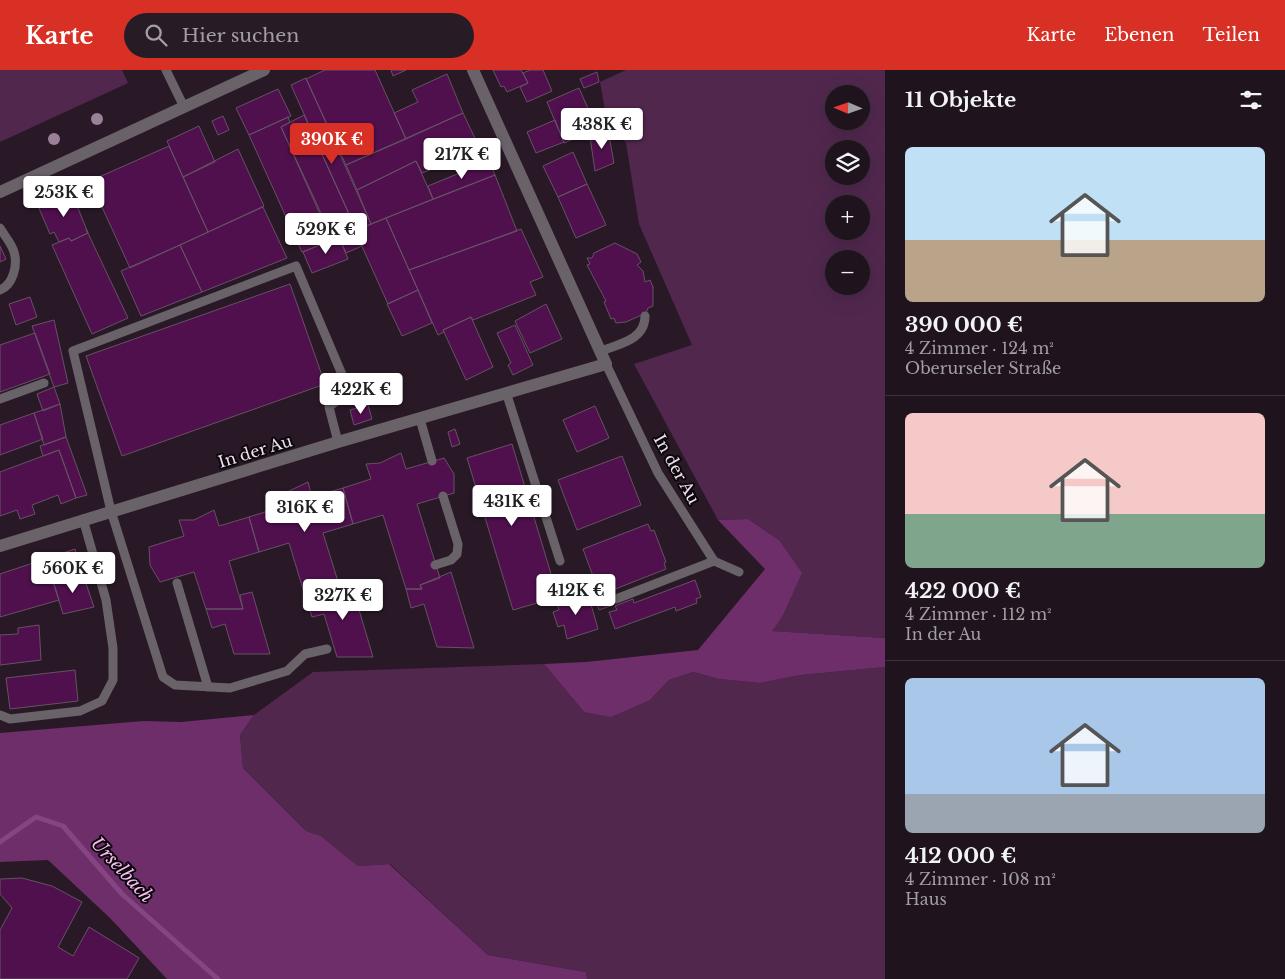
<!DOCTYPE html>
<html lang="de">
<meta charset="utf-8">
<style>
body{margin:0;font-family:"Libre Baskerville",serif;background:#271c26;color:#f1f3f6;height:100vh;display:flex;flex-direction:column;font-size:19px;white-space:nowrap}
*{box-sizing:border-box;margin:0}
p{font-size:16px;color:#a19ea4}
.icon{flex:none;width:28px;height:28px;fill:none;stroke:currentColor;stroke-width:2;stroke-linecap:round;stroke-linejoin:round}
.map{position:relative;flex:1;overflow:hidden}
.drawer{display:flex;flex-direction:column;background:#1f131d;width:400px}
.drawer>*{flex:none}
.needle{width:32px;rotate:272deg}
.tools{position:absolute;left:825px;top:15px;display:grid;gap:10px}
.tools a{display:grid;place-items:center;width:45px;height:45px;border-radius:50%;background:#1f131d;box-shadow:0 5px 20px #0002,0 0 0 1px #3c323b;font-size:25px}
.price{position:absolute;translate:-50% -42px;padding:0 11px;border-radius:5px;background:#fff;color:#222;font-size:16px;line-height:32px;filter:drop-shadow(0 1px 2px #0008)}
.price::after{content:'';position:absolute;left:50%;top:30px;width:15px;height:11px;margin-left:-8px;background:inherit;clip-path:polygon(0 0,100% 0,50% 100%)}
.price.active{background:#d93025;color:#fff}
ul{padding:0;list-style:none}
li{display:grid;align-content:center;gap:10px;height:265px;padding:0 20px}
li+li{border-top:1px solid #3c323b}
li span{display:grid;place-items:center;height:155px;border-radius:8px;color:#555}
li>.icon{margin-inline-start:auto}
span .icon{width:90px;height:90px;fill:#fffc;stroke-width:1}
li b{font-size:21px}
h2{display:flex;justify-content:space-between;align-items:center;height:60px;padding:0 20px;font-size:21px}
header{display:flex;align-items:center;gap:30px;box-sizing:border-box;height:70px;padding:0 25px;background:#d93025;color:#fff}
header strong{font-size:24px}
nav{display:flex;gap:28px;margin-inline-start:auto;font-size:18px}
.search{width:350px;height:45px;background:#271c26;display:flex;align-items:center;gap:12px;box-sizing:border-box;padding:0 18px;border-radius:28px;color:#a19ea4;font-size:19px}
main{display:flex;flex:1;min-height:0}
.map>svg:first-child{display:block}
.green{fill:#51274e;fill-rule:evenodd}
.forest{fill:#6d2e6a}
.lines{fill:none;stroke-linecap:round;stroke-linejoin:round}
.stream{stroke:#854582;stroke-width:5}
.building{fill:#50104e;stroke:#655263}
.service{stroke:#6a6269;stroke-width:9}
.minor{stroke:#6a6269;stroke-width:12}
.tree{fill:#9b8098}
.labels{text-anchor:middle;stroke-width:4;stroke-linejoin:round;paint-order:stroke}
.street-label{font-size:16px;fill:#ede2eb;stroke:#0d070d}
.water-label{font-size:18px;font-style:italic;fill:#f6bff1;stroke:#0d070d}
</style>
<header>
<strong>Karte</strong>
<div class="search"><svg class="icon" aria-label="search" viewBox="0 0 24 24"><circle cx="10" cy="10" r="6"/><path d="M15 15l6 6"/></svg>Hier suchen</div>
<nav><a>Karte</a><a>Ebenen</a><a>Teilen</a></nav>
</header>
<main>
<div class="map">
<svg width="885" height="909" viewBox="0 0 885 909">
<rect width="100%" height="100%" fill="#291927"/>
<!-- green -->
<path class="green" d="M0,0H122L128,13L0,72Z
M626,0H885V568L771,561L782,547L779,470L748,449L718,450L634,294L692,275L639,154L626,73L607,52L600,12ZM834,24H861V51H834ZM834,79H861V106H834ZM834,134H861V161H834ZM834,189H861V216H834Z
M544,594L584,642L650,630L669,610L693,602L719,609L760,613L801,605L885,597V909H587L586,902L488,885L390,794L358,796L321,766L306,761L243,698L240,665L254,645L313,602Z"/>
<!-- forest -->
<path class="forest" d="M748,449L779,470L802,503L782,547L772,561L885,568V597L801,605L760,613L719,609L693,602L669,610L650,630L611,647L584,642L544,594L586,592L698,580L765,499L718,450Z
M254,645L240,665L243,698L306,761L321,766L358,796L389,794L488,885L586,902L587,909H167L110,848L48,790L0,792V663L143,651L181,652Z"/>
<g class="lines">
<!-- stream -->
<path class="stream" d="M0,772L36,747L63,756L122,824L218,909"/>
</g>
<!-- building -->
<path class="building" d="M325,0H375L406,69L346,95L306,9Z
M391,0H406L393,6Z
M493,0H521L528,13L507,22L504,16L501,17Z
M530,0H543L552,21L527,32L520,17L528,13L523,3Z
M597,2L599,12L584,18L580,9Z
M447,4L463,43L406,69L394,43L418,32L412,20Z
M306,8L371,154L333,170L326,154L349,144L291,15Z
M579,18L597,59L564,73L547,32Z
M278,19L291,46L249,65L236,38Z
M463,43L481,81L422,103L416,91L357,120L346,95Z
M304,45L349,144L326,154L281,57Z
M223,46L229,60L218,65L212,51Z
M288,47L290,52L281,57L320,144L291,158L249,65Z
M555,50L564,72L536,83L527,62Z
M199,56L215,92L183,107L167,71Z
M608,60L614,93L595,101L590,67Z
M169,76L208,162L130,198L90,111Z
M238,79L264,136L208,162L183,107Z
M573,82L587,114L558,127L543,96Z
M416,91L433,129L371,154L357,120Z
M489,91L495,105L433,129L428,116Z
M495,105L517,161L409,200L386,148Z
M587,114L606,155L576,168L558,127Z
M71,121L88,163L71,171L69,168L59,172L54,162L50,164L38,136Z
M263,137L287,188L202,222L180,175Z
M320,144L333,170L302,182L291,158Z
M386,148L418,220L388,234L355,161Z
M86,159L128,248L92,264L52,175L69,168L71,171L88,163Z
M521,159L543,207L530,212L536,225L473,250L471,247L443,260L444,262L438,265L409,200Z
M355,161L362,176L346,183L339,167Z
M339,167L348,189L312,203L303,182Z
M615,173L637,184L641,192L637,195L643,201L645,212L650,210L653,217V236L648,238L646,243L626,252L616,253L614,248L611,249L604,232L606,231L587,195L590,194L587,188H592L594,183Z
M180,175L202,222L141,246L121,201Z
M0,176L6,189L0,192Z
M290,214L325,314L122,386L86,286Z
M418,220L432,253L402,266L387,234Z
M30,227L37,247L16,255L9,234Z
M546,234L562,269L530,283L515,251Z
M471,247L493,297L466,310L443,260Z
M54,250L68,313L54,317L32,256Z
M515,255L533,295L513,305L508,295L511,293L497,263Z
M35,263L50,304L0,322V275Z
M54,317L60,334L43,341L37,324Z
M60,334L66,367L44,375L34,343Z
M368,335L372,349L354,355L350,340Z
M595,336L609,368L577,382L563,350Z
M34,343L43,369L0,385V355Z
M455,359L460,374L452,377L448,362Z
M66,367L87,425L76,428L59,380L43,386L40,376Z
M512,374L558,527L513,540L467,388Z
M59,380L76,428L61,434L58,425L32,435L35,444L20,449L17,440L0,446V402Z
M401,383L406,399L444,388L454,404V423L417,434L440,508L420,515L422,519H406L383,445L353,454L343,418L371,409L366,394L380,393Z
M622,386L641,435L577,460L558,410Z
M308,412L312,427L343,418L353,454L323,463L340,518L320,523L322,529H306L289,473L259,482L249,447L278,438L273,422H287Z
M214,440L219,456L249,447L259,482L229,491L243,539H206L194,502L160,512L150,495L149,477L184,466L179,450H194Z
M648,454L651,461L654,460L666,492L664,493L666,499L600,525L583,479Z
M75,479L82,502L53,511L59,530L0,547V504Z
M82,502L94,537L63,544L53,511Z
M451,502L474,578L437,577L424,534L411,538L406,519H422L420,515Z
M695,510L701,527L696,529L697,533L676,541L675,537L615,559L609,542L617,540L615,536L633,529L634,533Z
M351,513L373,587H337L324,544L312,547L306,529H322L320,523Z
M252,522L270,584H234L225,554L212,558L206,539H243L240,525Z
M588,524L598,559L567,569L564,555L558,557L553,542L559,540L557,533Z
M610,527L613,535L599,540L596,532Z
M39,555L41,590L0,595V565L18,564V558Z
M75,600L78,631L10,639L6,608Z
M22,808L52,816L82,832L58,877L73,886L89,857L139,888L127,909H0V860L12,838L0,824V809Z"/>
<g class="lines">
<!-- service -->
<path class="service" d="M166,0L184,37
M0,158C4,165 12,174 14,182C18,195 13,215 0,220
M601,281C619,274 645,270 645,246
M606,294L658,403L714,491L739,502
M506,322L560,491
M0,329L44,313
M420,349L432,391
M435,495L451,490L457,484L458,474L443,426
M177,513L208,617
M616,529L714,491
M327,579L305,584L287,601L230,618L175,615L163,607L111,441L73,281L296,196L349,321L329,337L338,372
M0,645L10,649L80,641L102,631L113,610V578L106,530L83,449"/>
<!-- minor -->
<path class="minor" d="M0,122L264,0
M0,476L338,372L606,294L473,0"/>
</g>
<!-- trees -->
<g class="tree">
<circle cx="97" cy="49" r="6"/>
<circle cx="54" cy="69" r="6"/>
</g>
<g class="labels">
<!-- street labels -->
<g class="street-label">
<text transform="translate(255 381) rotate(-17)" y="6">In der Au</text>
<text transform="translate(677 399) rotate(61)" y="6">In der Au</text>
</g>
<!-- water labels -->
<g class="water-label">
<text transform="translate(122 800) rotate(47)" y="6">Urselbach</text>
</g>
</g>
</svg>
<div class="tools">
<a><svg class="needle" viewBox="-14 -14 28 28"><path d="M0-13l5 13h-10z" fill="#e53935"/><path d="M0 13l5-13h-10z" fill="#a19ea4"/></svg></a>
<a><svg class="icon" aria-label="layers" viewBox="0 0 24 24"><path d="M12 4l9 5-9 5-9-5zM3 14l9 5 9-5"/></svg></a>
<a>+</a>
<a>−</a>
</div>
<b class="price" style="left:602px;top:80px">438K €</b>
<b class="price active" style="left:332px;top:95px">390K €</b>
<b class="price" style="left:462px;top:110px">217K €</b>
<b class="price" style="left:64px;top:148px">253K €</b>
<b class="price" style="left:326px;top:185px">529K €</b>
<b class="price" style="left:361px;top:345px">422K €</b>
<b class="price" style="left:512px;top:457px">431K €</b>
<b class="price" style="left:305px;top:463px">316K €</b>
<b class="price" style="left:73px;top:524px">560K €</b>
<b class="price" style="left:576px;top:546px">412K €</b>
<b class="price" style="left:343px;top:551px">327K €</b>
</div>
<section class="drawer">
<h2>11 Objekte<svg class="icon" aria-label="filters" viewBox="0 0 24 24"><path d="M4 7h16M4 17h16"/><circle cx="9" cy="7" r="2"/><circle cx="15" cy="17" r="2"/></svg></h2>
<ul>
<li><span style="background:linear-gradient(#bfe0f5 60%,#b9a48a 0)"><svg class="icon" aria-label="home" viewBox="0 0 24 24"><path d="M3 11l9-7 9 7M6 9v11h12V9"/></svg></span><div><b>390 000 €</b><p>4 Zimmer · 124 m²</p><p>Oberurseler Straße</p></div></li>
<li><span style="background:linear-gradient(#f6c9c9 65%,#7fa58c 0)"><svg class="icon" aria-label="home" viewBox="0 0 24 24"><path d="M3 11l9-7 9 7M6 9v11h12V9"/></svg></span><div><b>422 000 €</b><p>4 Zimmer · 112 m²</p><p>In der Au</p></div></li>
<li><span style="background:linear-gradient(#a9c7e8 75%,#9aa5b1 0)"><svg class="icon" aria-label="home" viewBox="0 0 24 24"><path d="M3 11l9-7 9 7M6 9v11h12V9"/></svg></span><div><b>412 000 €</b><p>4 Zimmer · 108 m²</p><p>Haus</p></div></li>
</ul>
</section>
</main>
